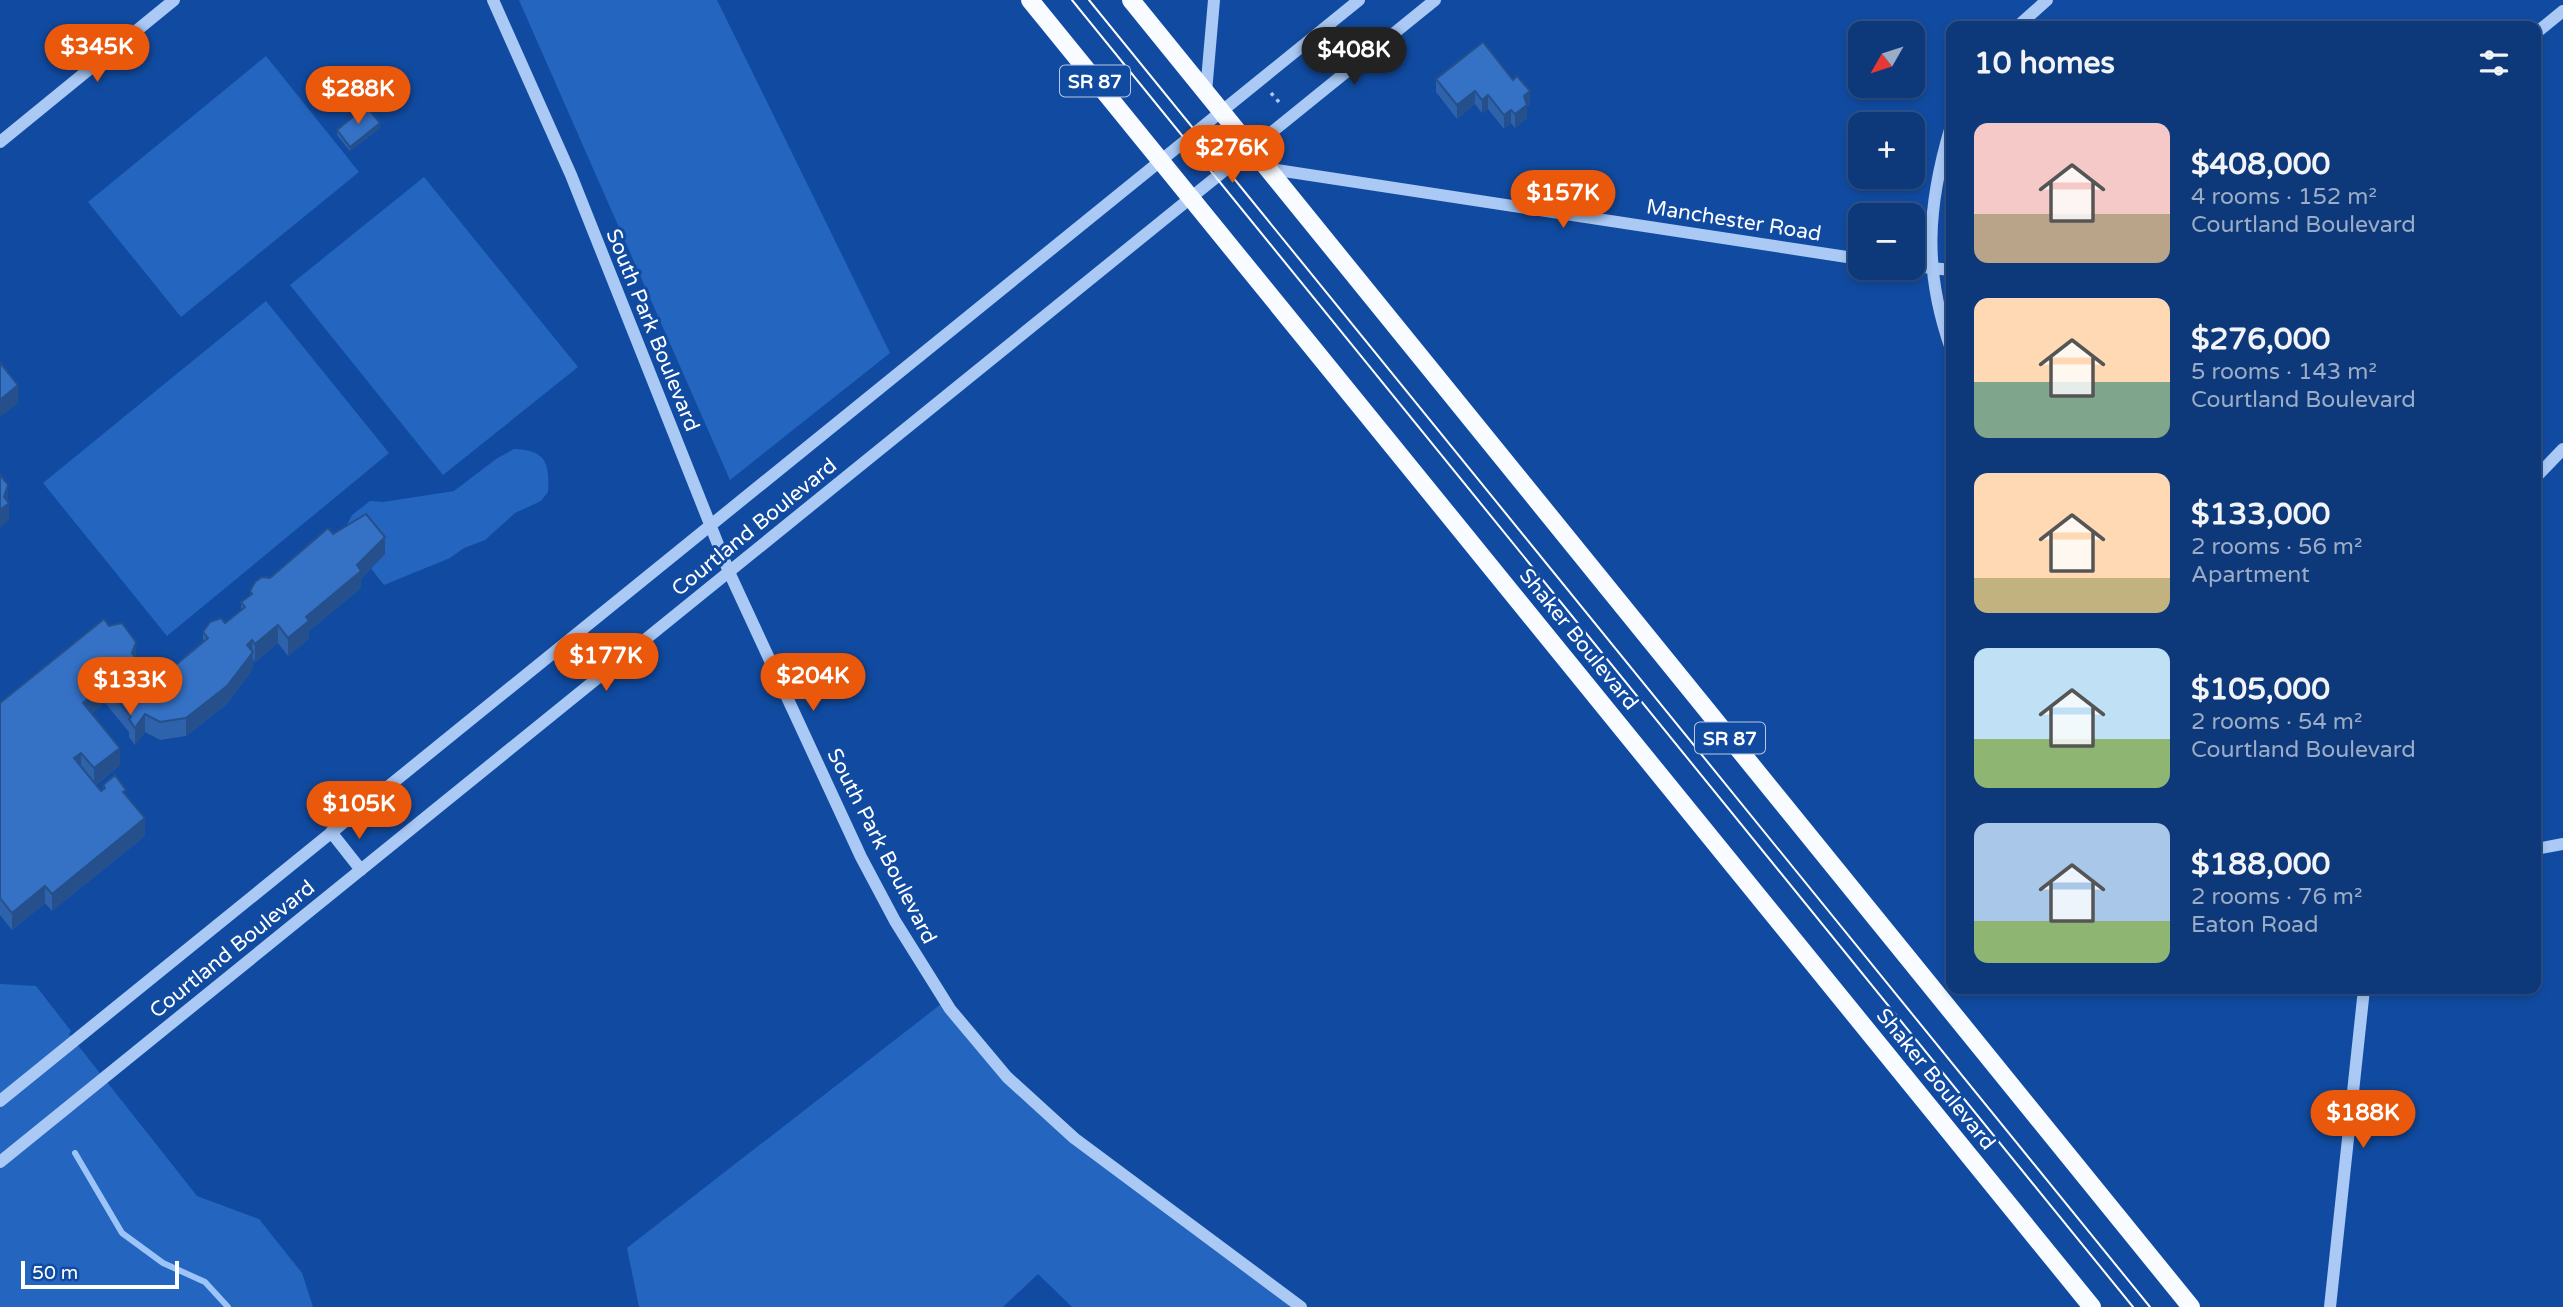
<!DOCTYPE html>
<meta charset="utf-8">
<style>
body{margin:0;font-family:"Varela Round",sans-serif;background:#1b4380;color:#f1f3f6;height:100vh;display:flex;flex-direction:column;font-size:26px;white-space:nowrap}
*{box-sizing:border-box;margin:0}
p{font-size:23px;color:#9aacc6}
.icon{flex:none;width:38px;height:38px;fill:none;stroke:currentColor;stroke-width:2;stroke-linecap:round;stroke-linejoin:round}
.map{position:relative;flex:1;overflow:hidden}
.sheet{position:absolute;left:1946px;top:21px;width:595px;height:973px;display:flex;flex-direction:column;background:#0d3879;border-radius:14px;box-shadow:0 4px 10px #0003,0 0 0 2px #2d528a}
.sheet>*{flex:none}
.needle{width:46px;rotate:231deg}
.controls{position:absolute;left:1848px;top:21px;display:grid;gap:14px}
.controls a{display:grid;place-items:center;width:77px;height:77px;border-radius:14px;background:#0d3879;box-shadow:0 4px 10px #0003,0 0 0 2px #2d528a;font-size:35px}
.scale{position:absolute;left:21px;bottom:18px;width:158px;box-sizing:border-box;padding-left:7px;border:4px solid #fff;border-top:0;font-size:19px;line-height:24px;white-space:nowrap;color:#fff;-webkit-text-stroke:5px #114ba1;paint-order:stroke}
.price{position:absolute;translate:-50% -60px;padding:0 16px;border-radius:24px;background:#ea580c;color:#fff;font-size:23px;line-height:46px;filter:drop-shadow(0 2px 4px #0008)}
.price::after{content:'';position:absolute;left:50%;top:42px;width:21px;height:16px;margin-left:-10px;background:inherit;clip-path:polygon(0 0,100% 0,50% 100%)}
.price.on{background:#222;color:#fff}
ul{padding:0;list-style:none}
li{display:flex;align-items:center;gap:21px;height:175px;padding:0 28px}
li span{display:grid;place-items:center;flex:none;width:196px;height:140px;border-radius:14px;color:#555}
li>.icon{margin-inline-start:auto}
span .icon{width:84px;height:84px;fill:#fffc;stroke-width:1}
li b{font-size:30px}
h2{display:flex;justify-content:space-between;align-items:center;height:84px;padding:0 28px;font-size:30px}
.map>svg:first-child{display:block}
.green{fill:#2465c0}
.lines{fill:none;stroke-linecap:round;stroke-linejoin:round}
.stream{stroke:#9cc4f8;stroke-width:6}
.path{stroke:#aac9f5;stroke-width:3.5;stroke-dasharray:3.5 5;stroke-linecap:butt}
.minor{stroke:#aac9f5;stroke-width:12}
.major{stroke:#f8fbff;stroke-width:18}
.tram{stroke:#fff;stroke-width:2}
.wall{fill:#2e62aa}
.shaded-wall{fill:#25508b}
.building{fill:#3572c6;stroke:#25508b;stroke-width:2}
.labels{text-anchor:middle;stroke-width:6;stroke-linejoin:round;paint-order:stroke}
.shield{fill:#114ba1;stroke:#b8c9e3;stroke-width:2}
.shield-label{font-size:19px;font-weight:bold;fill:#fff}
.street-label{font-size:21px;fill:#fff;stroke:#114ba1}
</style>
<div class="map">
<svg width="2563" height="1307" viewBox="0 0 2563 1307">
<rect width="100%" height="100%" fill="#114ba1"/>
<!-- green -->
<path class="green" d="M519,0H717L890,353L730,480Z
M266,56L359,172L181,317L88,202Z
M424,177L578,367L443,475L290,285Z
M266,301L389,453L167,636L43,483Z
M514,449C545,450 550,462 548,492L541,501L515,513L485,540L464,548L450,558L384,585L343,533L352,515L370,501L383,502L454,491L496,459Z
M0,984L36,986L71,1031L69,1034L197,1196L259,1219L302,1273L313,1307H0Z
M945,1001L1007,1077L1074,1138L1301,1307H1072L1038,1274L1003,1307H639L627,1248Z"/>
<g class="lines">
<!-- stream -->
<path class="stream" d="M75,1153L122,1233L163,1263L205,1282L228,1307"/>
<!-- path -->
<path class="path" d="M1271,93L1279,102"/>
<!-- minor -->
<path class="minor" d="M493,0L571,175L729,572L861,857L895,921L950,1009L1007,1077L1074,1138L1301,1307
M2018,26L2047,0
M1319,33L1349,70
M2536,33L2563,11
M1206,92L1214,0
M1951,126C1927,206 1923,270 1951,349
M0,142L174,0
M1270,169L1860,259
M1913,266L1951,270
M2536,477L2563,449
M331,832L361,870
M2536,849L2563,844
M0,1101L1359,0
M0,1162L1435,0
M2330,1307L2364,989"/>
<!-- major -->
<path class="major" d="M1030,0L2092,1307
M1131,0L2191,1307"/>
<!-- tram -->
<path class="tram" d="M1072,0L2133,1307
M1089,0L2150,1307"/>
</g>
<!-- wall -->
<path class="wall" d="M1436,79L1530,105L1527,107V118L1515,128L1511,123L1504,129L1488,109L1482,113L1475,104L1457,119L1436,92Z
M380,128L350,151L337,135V130Z
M333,534L385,554L361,579V588L309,631V639L288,656L278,643L255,662L253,659V669L227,704L186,736L160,740L145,732L135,745L129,737V732L105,703L92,713L120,765L96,785L101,791L103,790V785L126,796L145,836L52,911L45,903L12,930L0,915V703L136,658V677L127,684L131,698L133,700L203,641V632L225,623L241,610V602L250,596V591L270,578Z"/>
<!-- shaded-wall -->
<path class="shaded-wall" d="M1475,91V104L1457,119V105Z
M1530,91V105L1527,107V118L1515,128V114L1524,96Z
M1488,95V109L1482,113V100Z
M1511,110V123L1504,129V115Z
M380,123V128L350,151V147Z
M18,385V403L0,417V400Z
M8,485V504L9,503V520L0,528V510Z
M385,537V554L361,579V588L309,631V639L288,656V638L306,617Z
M278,625V643L255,662V644Z
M252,640L253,669L227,704L186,736V718L247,645Z
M136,642V677L119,691V673L132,653Z
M105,685V703L83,720V703Z
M145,714V732L135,745V728Z
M120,748V765L94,786V768Z
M81,753V770L74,758Z
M145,818V836L52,911V894Z
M45,886V903L12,930V913Z"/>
<!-- building -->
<path class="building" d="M1483,42L1513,80L1517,76L1530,91L1524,96L1527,105L1515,114L1511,110L1504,115L1488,95L1482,100L1475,91L1457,105L1436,79Z
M366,106L380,123L350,147L337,130Z
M0,363L18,385L0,400Z
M0,475L8,485L4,497L9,503L0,510Z
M366,514L385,537L357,565L361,571L306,617L309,621L288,638L278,625L255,644L252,640L247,645L253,652L227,686L186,718L160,722L145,714L135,728L129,719L131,717L105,685L83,703L120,748L94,768L81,753L74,758L101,791L105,788L103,785L115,775L126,790L123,792L145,818L52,894L45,886L12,913L0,898V703L104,619L109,626L122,623L136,642L132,653L136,659L119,673L131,689L128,694L133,700L208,638L203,632L210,622L221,618L225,623L245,607L241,602L252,594L250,591L255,582L262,577L270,578L328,528L333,534Z"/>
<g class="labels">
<!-- shield labels -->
<g class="shield">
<rect x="1060" y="65.5" width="70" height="31" rx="5"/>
<rect x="1695" y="722.5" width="70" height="31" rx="5"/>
</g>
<g class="shield-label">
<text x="1095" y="88">SR 87</text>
<text x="1730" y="745">SR 87</text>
</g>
<!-- street labels -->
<g class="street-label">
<text transform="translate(1734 220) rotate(9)" y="7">Manchester Road</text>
<text transform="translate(653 330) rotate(68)" y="7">South Park Boulevard</text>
<text transform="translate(754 527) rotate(-39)" y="7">Courtland Boulevard</text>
<text transform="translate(1579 639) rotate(51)" y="7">Shaker Boulevard</text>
<text transform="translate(882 846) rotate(63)" y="7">South Park Boulevard</text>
<text transform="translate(232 949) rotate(-39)" y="7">Courtland Boulevard</text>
<text transform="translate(1936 1079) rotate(51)" y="7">Shaker Boulevard</text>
</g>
</g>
</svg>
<div class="controls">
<a><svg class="needle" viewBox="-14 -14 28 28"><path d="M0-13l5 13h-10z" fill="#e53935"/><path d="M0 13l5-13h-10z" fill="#9aacc6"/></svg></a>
<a>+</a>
<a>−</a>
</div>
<div class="scale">50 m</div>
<b class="price" style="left:97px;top:84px">$345K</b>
<b class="price on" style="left:1354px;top:87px">$408K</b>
<b class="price" style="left:358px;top:126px">$288K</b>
<b class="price" style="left:1232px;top:185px">$276K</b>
<b class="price" style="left:1563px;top:230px">$157K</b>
<b class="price" style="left:606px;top:693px">$177K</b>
<b class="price" style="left:813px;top:713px">$204K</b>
<b class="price" style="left:130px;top:717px">$133K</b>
<b class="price" style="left:359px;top:841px">$105K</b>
<b class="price" style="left:2363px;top:1150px">$188K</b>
<section class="sheet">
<h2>10 homes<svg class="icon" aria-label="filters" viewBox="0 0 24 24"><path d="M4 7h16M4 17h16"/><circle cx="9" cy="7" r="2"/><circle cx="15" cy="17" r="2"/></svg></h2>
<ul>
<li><span style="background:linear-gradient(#f6c9c9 65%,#b9a48a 0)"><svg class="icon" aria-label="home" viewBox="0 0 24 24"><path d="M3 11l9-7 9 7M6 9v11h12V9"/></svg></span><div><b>$408,000</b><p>4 rooms · 152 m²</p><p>Courtland Boulevard</p></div></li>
<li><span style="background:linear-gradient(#ffd9b3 60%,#7fa58c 0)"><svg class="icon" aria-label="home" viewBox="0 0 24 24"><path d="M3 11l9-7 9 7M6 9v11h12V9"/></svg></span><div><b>$276,000</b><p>5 rooms · 143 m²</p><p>Courtland Boulevard</p></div></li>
<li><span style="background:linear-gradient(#ffd9b3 75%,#c2b280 0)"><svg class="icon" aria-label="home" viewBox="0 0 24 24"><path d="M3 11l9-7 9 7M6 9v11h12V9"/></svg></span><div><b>$133,000</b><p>2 rooms · 56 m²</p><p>Apartment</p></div></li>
<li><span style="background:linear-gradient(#bfe0f5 65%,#8fb573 0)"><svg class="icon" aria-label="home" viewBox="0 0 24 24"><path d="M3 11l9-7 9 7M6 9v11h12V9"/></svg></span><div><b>$105,000</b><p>2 rooms · 54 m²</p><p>Courtland Boulevard</p></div></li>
<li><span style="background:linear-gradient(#a9c7e8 70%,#8fb573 0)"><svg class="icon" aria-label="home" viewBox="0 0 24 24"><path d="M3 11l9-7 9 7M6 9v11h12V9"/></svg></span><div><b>$188,000</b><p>2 rooms · 76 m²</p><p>Eaton Road</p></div></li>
</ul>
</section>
</div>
